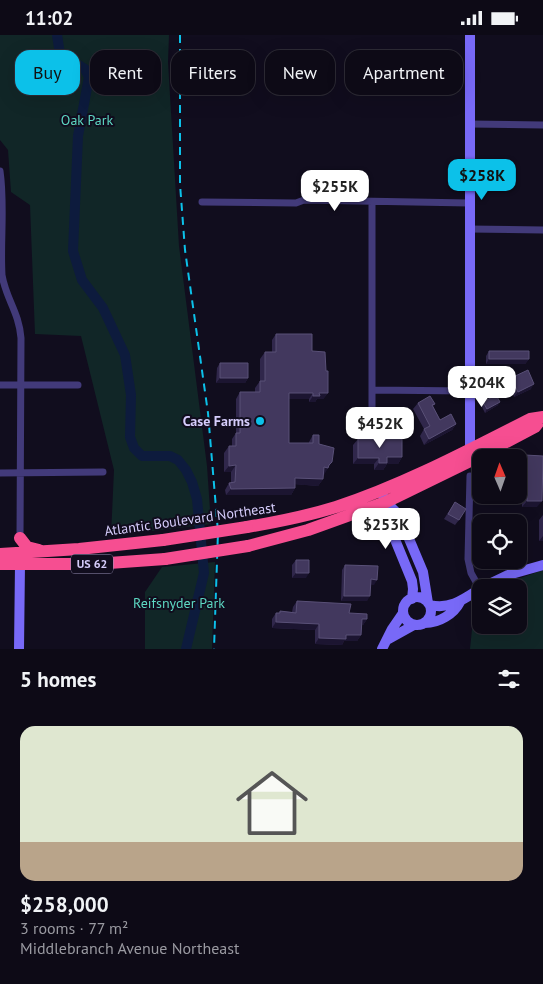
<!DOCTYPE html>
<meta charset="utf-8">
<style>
body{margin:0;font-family:"PT Sans",sans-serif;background:#1b1823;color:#f1f3f6;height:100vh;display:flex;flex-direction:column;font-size:19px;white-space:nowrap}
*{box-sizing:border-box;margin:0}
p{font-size:16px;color:#9a9aa1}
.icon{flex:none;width:28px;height:28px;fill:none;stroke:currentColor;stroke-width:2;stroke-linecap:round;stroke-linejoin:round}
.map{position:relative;height:614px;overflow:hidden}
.side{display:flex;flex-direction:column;background:#0d0a16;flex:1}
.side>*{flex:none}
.banner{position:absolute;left:15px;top:15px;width:514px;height:45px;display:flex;gap:10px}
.needle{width:32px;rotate:358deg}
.fabs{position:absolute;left:472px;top:414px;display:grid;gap:10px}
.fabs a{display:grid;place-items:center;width:55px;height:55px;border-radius:10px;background:#0d0a16;box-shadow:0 5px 20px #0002,0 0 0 1px #2d2b35;font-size:25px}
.price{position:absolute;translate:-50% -42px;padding:0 11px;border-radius:10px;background:#fff;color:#222;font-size:16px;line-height:32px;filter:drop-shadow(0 1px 2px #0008)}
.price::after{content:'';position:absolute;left:50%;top:30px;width:15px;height:11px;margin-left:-8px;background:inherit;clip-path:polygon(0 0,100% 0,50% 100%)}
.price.selected{background:#0cc1e9;color:#111}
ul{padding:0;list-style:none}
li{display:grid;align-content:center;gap:10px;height:265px;padding:0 20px}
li+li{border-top:1px solid #2d2b35}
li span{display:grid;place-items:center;height:155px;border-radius:15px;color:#555}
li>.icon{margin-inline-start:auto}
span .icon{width:90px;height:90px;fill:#fffc;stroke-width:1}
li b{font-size:21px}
h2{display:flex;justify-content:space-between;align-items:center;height:60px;padding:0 20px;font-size:21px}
.tag{padding:0 18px;border-radius:15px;background:#0d0a16;box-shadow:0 5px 20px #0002,0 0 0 1px #2d2b35;font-size:18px;line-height:45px}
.tag.selected{background:#0cc1e9;color:#111}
.status{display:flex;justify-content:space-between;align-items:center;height:35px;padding:0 25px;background:#0d0a16;direction:ltr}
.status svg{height:14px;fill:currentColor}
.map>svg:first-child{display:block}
.green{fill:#112627}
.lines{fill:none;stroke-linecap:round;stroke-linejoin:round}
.river{stroke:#0d1b3d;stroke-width:10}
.street{stroke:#423a7a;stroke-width:7}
.secondary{stroke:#7869f7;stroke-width:10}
.highway{stroke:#f64e91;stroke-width:12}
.rail{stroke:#0cc1e9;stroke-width:2;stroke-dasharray:8 6;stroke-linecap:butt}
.highway-bridge{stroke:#f64e91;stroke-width:12}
.wall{fill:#30274b}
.shaded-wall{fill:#1c1531}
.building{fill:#42385e;stroke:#595077}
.poi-dot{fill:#0cc1e9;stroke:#110d1e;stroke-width:2}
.labels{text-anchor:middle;stroke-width:4;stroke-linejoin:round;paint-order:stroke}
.shield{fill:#110d1e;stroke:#9b93b9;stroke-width:1}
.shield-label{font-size:12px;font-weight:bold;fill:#d6cdfc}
.park-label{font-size:14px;fill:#5dd8c3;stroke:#110d1e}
.poi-label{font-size:14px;font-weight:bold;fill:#d6cdfc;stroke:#110d1e;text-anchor:end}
.street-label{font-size:14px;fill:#d6cdfc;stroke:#110d1e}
</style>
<div class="status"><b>11:02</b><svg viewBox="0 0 49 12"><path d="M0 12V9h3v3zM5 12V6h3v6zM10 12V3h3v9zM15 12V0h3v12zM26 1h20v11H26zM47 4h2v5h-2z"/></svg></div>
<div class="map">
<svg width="543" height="614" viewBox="0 0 543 614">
<rect width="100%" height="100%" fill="#110d1e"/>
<!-- green -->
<path class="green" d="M0,0H169L168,27L179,211L207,431L211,489L111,501L114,435L81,301L35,299L30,170L11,157L8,115L0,105Z
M215,527L212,614H145V557L162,532Z
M543,535V614H470L474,575L480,566L481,590H519V552H500L515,545Z"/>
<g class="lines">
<!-- river -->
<path class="river" d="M57,0L60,19L85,34L89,42L78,101L73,216L82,245L103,273L125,320L131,360L130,402L134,413L142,421H170L178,425L186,435L192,447L197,464L204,538L186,614"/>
<!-- street -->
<path class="street" d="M469,89L543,90
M0,136C5,170 0,206 2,240C6,264 19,277 21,303L20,503
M202,167L296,168L304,165L469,168
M372,167V398
M469,194L543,195
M0,350H78
M372,355L469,356
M0,438L103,437
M470,441L468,524L471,538L480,554"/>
<!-- secondary -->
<path class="secondary" d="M470,421V0
M383,461L386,467L387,485L412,546L413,554L412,564
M386,467L399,480L423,537L428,568
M483,552L508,540L543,530
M403 576a14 14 0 1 1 28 0a14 14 0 1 1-28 0Z
M430,570C450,575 464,564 481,553
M425,588C439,588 454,579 460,567
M387,605L414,590
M19,614L20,529
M382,614L392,594L403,578"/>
<!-- highway -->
<path class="highway" d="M247,492C277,487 307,481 336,472C403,450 467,416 530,384L543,382
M20,503L27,512L39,515
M248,511L308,495L386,467L470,426L535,392L543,382
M0,519L79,514L163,505
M0,529H95L165,524"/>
<!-- rail -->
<path class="rail" d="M180,0V149L185,215L208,378L218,497L214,614"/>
<!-- highway-bridge -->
<path class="highway-bridge" d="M163,505L247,492
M165,524L248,511"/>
</g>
<!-- wall -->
<path class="wall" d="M276,299L312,316L328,358L323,364H317L315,367H309V364H289V408H309V407L313,400L319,409L328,432L323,440V444L318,451L295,449V453L291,460H226L225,455L229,448H231V437H224V418L229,411H232V404L236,398V364L240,357H255V353L260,346V324L265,317H272V305Z
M489,316L529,324L525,329H486V321Z
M220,328L248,343L245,348H216L217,333Z
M511,343L531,354L514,362L508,348Z
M483,367L498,370L485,378L481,370Z
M418,368L435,369L433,371L440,385L456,389L452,395L424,410L420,401L424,394L413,374Z
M358,404L402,422L398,429H387L383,435H374V429H353V410Z
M525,420L537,472H522V468H517V461L481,460H519V437H520V427Z
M480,436L481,460H475V442Z
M455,467L459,485L455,490L444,484Z
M543,480V506H539V485Z
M296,525L306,543H292V530Z
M345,530L374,550L371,549L367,566H341L342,535Z
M297,566L349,578L367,584L363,590H362L361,600L357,606H344L342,610L315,609V595L272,593V584L276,578H279L280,576L292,577L293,572Z"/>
<!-- shaded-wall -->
<path class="shaded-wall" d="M489,324H529L525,329H486Z
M220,343H248L245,348H216Z
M534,349L531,354L514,362L518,357Z
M289,358H313L309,364H285Z
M319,358H328L323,364H317L315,367H309L313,361Z
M500,367L498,370L485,378L487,374Z
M456,389L452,395L424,410L429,404Z
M387,422H402L398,429H387L383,435H374L379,428Z
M358,423H379L374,429H353Z
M332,427L328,433L324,440V432Z
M236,430L231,437H224L229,431Z
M295,443L323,444L318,451L291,449Z
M295,453L291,460H226L231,454Z
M479,453H481V460H475Z
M481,460H518L517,461Z
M522,461H527L522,468H517Z
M527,466H542L537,472H522Z
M543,501V506H539Z
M296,538H309L306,543H292Z
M371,544L377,545L374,550L367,549Z
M344,561H370L367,566H341Z
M362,584H367L363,590H358Z
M276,587L319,589L315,595L272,593Z
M346,600H361L357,606H344L342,610L315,609L319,603Z"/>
<!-- building -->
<path class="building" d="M276,299H312V316L325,317L326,336H328V358H319L320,361H313V358H289V408H313V400H319V409L334,413L332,427L329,430L328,433L324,432L323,444L295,443V453L231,454L229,448L235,447L236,430L229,431V411H236V398H240V357H260V346H265V317H276Z
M489,316H529V324H489Z
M220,328H248V343H220Z
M528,335L534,349L518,357L511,343Z
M496,360L500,367L487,374L483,367Z
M430,361L435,369L432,370L440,385L451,379L456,389L429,404L424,394L430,391L418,368Z
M358,404H402V422H387V428H379V423H358Z
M525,420L543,421L542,466H527V461H522V455H519V437H524Z
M480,436H481V453H479Z
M455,467L466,474L459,485L448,479Z
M296,525H309V538H296Z
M345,530L378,531L377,545L371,544L370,561H344Z
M297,566L351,569L349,578L367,579V584H362L361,600H346V604L319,603V589L276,587V578H280V576L296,578Z"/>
<!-- markers -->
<circle class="poi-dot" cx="260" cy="386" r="5"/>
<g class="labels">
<!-- shield labels -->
<rect class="shield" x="71" y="519.5" width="42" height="19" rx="4"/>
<g class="shield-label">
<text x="92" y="533">US 62</text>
</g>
<!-- park labels -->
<g class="park-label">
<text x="87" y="90">Oak Park</text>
<text x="179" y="573">Reifsnyder Park</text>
</g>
<!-- poi labels -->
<g class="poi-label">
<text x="250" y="391">Case Farms</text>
</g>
<!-- street labels -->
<g class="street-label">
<text transform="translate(190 484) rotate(-8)" y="5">Atlantic Boulevard Northeast</text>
</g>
</g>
</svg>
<div class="fabs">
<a><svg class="needle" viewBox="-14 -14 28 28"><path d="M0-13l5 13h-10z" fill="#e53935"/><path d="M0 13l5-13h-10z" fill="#9a9aa1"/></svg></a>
<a><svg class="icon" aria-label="locate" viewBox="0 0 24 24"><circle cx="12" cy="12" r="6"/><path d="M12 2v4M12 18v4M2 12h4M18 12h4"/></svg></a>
<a><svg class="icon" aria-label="layers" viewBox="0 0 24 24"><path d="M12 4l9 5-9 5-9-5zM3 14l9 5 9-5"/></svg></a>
</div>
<b class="price selected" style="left:482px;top:166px">$258K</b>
<b class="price" style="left:335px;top:177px">$255K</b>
<b class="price" style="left:482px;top:373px">$204K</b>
<b class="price" style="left:380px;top:414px">$452K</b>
<b class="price" style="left:386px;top:515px">$253K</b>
<div class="banner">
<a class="tag selected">Buy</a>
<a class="tag">Rent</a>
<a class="tag">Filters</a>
<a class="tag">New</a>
<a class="tag">Apartment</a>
</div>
</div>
<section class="side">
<h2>5 homes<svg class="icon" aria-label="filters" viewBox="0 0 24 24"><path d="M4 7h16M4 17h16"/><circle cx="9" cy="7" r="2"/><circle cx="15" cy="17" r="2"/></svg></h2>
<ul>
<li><span style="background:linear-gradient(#dfe7d0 75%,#b9a48a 0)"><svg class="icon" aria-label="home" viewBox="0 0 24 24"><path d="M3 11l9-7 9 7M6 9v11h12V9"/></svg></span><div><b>$258,000</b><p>3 rooms · 77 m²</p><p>Middlebranch Avenue Northeast</p></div></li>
</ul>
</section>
